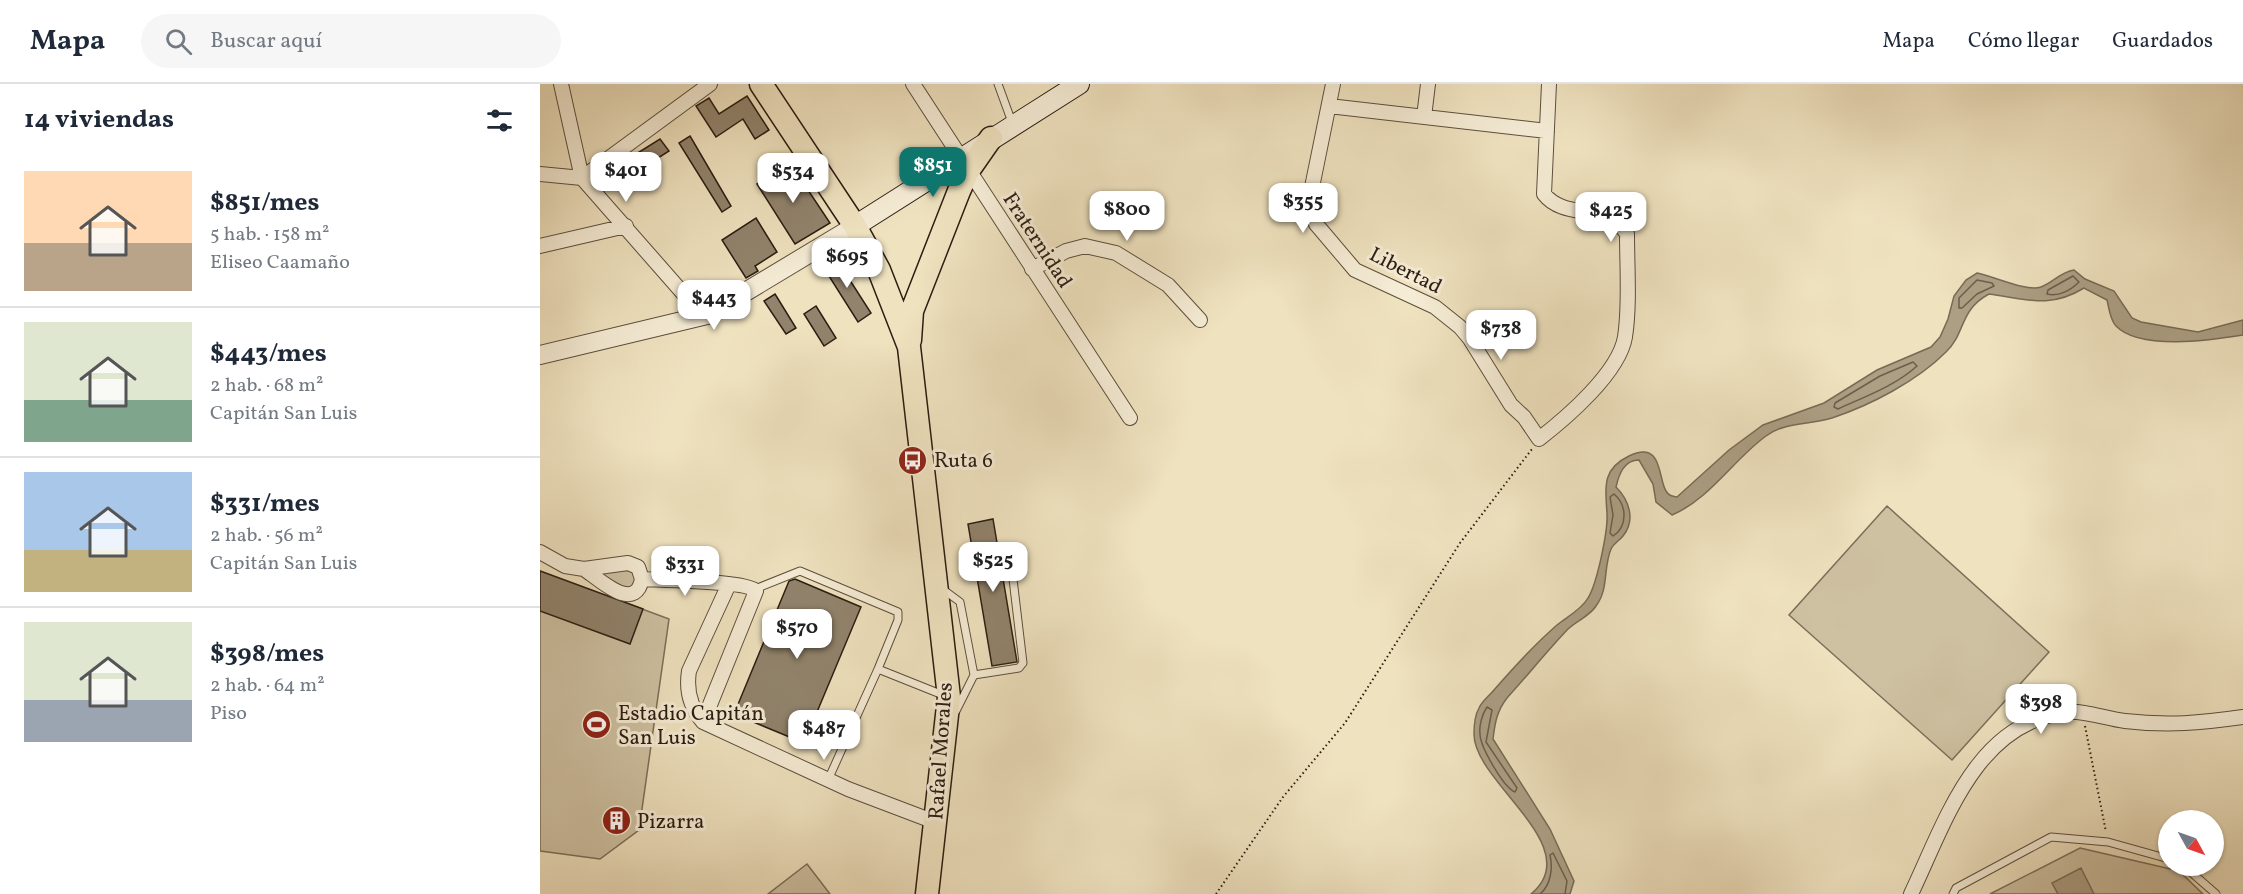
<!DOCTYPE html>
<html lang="es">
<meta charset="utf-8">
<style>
body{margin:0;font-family:Vollkorn,serif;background:#f6f6f7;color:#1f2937;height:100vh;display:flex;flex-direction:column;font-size:22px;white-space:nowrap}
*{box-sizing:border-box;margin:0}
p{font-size:20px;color:#747a83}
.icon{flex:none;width:33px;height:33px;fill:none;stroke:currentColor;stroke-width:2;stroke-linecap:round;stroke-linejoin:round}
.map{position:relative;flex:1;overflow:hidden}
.sheet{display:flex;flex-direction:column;background:#fff;width:540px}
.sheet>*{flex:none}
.needle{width:39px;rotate:130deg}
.controls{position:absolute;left:1618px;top:726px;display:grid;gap:12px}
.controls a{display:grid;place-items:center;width:66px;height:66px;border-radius:50%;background:#fff;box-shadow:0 2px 4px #0004;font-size:30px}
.price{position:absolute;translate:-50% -51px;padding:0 14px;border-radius:12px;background:#fff;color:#222;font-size:20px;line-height:39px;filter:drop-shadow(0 2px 3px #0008)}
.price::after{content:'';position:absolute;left:50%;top:36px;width:18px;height:14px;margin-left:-9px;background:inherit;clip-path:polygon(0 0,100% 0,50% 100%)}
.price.current{background:#0f766e;color:#fff}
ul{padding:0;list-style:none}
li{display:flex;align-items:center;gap:18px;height:150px;padding:0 24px}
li+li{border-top:2px solid #e0e1e3}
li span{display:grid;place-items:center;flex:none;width:168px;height:120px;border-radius:0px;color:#555}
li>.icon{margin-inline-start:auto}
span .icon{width:72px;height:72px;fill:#fffc;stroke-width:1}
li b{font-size:26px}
h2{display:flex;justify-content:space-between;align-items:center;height:72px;padding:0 24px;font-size:26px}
header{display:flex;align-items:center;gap:36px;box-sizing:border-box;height:84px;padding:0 30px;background:#fff;border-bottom:2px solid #e0e1e3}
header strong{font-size:28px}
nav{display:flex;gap:33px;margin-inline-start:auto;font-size:21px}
.search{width:420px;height:54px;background:#f6f6f7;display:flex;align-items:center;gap:15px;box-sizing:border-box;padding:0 21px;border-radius:33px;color:#747a83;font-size:22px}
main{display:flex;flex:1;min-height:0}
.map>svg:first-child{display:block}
.green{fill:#cec1a2;stroke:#7c6f5a;stroke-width:1.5}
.water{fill:#ac9f84;stroke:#786b56;stroke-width:1.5}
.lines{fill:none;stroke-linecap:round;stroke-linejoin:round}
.shore{stroke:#6c5e4b;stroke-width:1.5}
.building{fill:#91836c;stroke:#2b1d12;stroke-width:1.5}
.service-casing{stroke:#5c4e3d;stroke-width:9}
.minor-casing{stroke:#5c4e3d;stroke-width:16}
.tertiary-casing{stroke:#5c4e3d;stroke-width:20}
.secondary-casing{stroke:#2b1d12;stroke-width:22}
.primary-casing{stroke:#2b1d12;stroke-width:25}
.path{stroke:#2b1d12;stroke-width:2;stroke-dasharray:1.5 3;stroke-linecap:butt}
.service{stroke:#f5ecd5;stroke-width:7}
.minor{stroke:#f5ecd5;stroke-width:14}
.tertiary{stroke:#f5ecd5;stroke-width:18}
.secondary{stroke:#f5ecd5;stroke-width:20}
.primary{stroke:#efe2bf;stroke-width:22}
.labels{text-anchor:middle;stroke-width:6;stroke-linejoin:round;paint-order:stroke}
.street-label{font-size:21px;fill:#2b1d12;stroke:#f5ecd5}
.poi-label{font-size:21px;fill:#2b1d12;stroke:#f5ecd5;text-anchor:start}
</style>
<header>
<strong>Mapa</strong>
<div class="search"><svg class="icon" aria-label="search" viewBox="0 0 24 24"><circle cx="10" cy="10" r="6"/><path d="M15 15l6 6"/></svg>Buscar aquí</div>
<nav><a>Mapa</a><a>Cómo llegar</a><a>Guardados</a></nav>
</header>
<main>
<section class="sheet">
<h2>14 viviendas<svg class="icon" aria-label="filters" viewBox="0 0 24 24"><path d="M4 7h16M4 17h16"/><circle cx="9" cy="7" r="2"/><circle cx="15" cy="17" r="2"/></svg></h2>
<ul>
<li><span style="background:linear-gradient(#ffd9b3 60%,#b9a48a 0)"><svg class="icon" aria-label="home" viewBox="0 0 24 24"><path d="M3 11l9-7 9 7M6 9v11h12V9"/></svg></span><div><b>$851/mes</b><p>5 hab. · 158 m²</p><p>Eliseo Caamaño</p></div></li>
<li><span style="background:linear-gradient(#dfe7d0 65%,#7fa58c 0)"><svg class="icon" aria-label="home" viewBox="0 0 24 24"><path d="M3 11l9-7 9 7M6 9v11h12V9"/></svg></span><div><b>$443/mes</b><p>2 hab. · 68 m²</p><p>Capitán San Luis</p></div></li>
<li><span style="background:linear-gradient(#a9c7e8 65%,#c2b280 0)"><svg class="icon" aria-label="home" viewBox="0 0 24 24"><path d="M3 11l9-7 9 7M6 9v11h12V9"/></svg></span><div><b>$331/mes</b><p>2 hab. · 56 m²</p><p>Capitán San Luis</p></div></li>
<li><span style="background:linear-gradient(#dfe7d0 65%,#9aa5b1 0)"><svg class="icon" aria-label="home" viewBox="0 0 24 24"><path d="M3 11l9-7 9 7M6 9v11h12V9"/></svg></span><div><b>$398/mes</b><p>2 hab. · 64 m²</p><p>Piso</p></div></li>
</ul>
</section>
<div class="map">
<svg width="1703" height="810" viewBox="0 0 1703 810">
<rect width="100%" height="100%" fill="#efe2bf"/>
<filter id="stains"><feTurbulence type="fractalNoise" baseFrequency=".00333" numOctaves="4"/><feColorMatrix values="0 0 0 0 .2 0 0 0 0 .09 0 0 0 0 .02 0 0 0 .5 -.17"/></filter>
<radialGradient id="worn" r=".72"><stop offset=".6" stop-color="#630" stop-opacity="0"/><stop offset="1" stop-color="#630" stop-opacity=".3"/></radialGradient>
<!-- green -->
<path class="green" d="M1347,422L1509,568L1412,676L1249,531Z
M88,483L97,492L92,503L85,504L62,491L64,489Z
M0,487L129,535L99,746L60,775L0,767Z
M1540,764L1639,787L1663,810H1450Z
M267,780L290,810H228Z"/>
<!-- water -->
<path class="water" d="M1534,186L1545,195L1574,207L1592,234L1601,238L1658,248L1703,236V251C1672,256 1600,267 1576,242C1570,236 1569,224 1567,216L1544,204C1510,225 1486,215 1449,210C1419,226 1426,249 1406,268C1377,297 1331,321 1292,334C1270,341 1244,338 1226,352C1193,376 1170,415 1132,431L1116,418L1113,400L1099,376C1084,376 1079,390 1076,403C1089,416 1096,436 1083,452C1079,457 1074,459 1071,465C1063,484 1069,505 1056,522C1050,532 1036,537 1028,545C1007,567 988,591 967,614C957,627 955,638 953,655L1010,745L1034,797L1030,810H991C1048,763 934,699 934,650C934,642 935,631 939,624C942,617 949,612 954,606C974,583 994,561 1017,541C1027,533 1042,525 1048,514C1057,500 1068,447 1067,430C1066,406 1060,386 1089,372C1123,355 1118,395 1126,407C1129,412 1132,412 1137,413L1189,366L1223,341L1284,319L1337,286L1391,263L1400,253L1408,235L1414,212L1426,196L1437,189C1453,192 1487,208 1501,203C1513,199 1520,188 1534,186Z
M1541,784L1554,810H1518L1512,799Z"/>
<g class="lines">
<!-- shore -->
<path class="shore" d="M1533,192L1539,198C1531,206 1519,213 1507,210L1508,206Z
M1437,196L1452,199L1454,202L1437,210L1422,224H1419V214Z
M1373,278L1377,282C1355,302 1324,313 1298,325L1294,323L1295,319L1340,292Z
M1074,410C1087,421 1088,442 1073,452L1070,449L1073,431L1070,413Z
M947,623L952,626L946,658L977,704L975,708C963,703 940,662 940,650C939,642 942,630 947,623Z
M1000,810C1011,801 1013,784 1010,771L1013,769L1027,797L1025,810"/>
</g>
<!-- building -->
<path class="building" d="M207,12L229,46L215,55L203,35L176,53L156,22L169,14L179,30Z
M150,52L191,122L182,128L139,59Z
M120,55L129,67L104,83L96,70Z
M250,79L290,139L255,160L217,100Z
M216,134L237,168L215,182L218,187L206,194L182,156Z
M295,173L331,229L318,238L282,181Z
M235,210L256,244L246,250L224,217Z
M276,222L296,254L284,262L264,230Z
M453,435L477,578L452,582L428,440Z
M0,487L103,525L90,560L0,527Z
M255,495L321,523L264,659L194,630L249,497Z"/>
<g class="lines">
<defs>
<path id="service" d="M458,0L473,41
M401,504L420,518L434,591
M215,505L260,487L358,528V536L338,585
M416,627L434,591L479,584L483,579L470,470
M288,696L338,585L403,611
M1644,782L1676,810
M1413,810L1416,804L1511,753L1568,758L1629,775"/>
<path id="minor" d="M21,0L42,94L163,232
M373,0L590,334
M793,0L769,118L776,140L815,186L895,223L920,243L930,255L971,321L984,333L999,355C1026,334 1079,289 1085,253C1090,220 1087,184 1087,150C1067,118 1025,137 1004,110L1009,0
M789,22L1007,47
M884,33L888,0
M0,90L42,94L170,0
M0,162L86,142
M492,185L526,167L545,162L576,169L628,201L660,236
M0,468L25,482L44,485
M88,479L98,483L102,495C95,530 59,495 44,485Z
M102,495C121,496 207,497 216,507L163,638C150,623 146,606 149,587L189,500
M163,638L308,705L395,738
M1371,810C1405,739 1435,639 1526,628C1544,626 1567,635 1585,637C1628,642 1661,639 1703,633"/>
<path id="tertiary" d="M0,271L167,231L315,142"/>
<path id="secondary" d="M315,142L539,0"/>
<path id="primary" d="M221,0L315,142L339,186L369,263L409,613L387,810
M370,256L372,227L419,107L428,87L451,54"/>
</defs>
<!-- service casing -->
<use href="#service" class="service-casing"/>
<!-- minor casing -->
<use href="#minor" class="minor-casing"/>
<!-- tertiary casing -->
<use href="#tertiary" class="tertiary-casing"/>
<!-- secondary casing -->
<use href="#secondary" class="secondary-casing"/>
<!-- primary casing -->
<use href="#primary" class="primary-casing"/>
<!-- path -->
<path class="path" d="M1545,642L1566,748
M676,810L743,713L805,639L920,459L992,365"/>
<!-- service -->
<use href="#service" class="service"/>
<!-- minor -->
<use href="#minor" class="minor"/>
<!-- tertiary -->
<use href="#tertiary" class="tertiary"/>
<!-- secondary -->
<use href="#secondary" class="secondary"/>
<!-- primary -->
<use href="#primary" class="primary"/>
</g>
<!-- icons -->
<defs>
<symbol id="bus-disc" viewBox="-11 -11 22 22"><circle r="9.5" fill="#8f2418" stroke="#f5ecd5"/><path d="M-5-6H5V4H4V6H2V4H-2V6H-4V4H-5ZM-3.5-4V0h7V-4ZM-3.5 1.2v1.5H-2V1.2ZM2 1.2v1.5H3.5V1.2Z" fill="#fff"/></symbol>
<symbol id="stadium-disc" viewBox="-11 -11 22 22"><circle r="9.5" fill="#8f2418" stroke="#f5ecd5"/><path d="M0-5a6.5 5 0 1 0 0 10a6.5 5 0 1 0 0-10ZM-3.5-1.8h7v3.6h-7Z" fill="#fff"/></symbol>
<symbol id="building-disc" viewBox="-11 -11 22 22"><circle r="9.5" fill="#8f2418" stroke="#f5ecd5"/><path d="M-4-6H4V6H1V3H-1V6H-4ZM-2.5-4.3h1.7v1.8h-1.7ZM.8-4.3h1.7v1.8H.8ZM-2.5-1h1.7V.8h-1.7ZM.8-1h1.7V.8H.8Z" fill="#fff"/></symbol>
</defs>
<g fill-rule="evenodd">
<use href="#bus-disc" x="356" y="360" width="33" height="33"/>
<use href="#stadium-disc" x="40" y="624" width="33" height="33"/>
<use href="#building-disc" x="60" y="720" width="33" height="33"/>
</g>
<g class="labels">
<!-- street labels -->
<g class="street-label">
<text transform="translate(498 156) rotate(57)" y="7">Fraternidad</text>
<text transform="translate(866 186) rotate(27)" y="7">Libertad</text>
<text transform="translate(400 667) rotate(-86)" y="7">Rafael Morales</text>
</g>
<!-- poi labels -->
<g class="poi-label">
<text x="394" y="383">Ruta 6</text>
<text x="78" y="636">Estadio Capitán<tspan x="78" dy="24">San Luis</tspan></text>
<text x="97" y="744">Pizarra</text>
</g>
</g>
<rect width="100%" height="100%" filter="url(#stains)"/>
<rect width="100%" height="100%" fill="url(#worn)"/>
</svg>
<div class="controls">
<a><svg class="needle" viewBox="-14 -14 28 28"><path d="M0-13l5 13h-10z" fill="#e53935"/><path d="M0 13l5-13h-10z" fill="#747a83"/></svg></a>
</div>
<b class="price current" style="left:393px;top:114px">$851</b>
<b class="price" style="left:86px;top:119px">$401</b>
<b class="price" style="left:253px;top:120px">$534</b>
<b class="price" style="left:763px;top:150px">$355</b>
<b class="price" style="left:587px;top:158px">$800</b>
<b class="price" style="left:1071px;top:159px">$425</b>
<b class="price" style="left:307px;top:205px">$695</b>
<b class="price" style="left:174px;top:247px">$443</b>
<b class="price" style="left:961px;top:277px">$738</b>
<b class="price" style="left:453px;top:509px">$525</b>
<b class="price" style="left:145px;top:513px">$331</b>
<b class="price" style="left:257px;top:576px">$570</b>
<b class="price" style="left:1501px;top:651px">$398</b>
<b class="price" style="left:284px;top:677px">$487</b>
</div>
</main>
